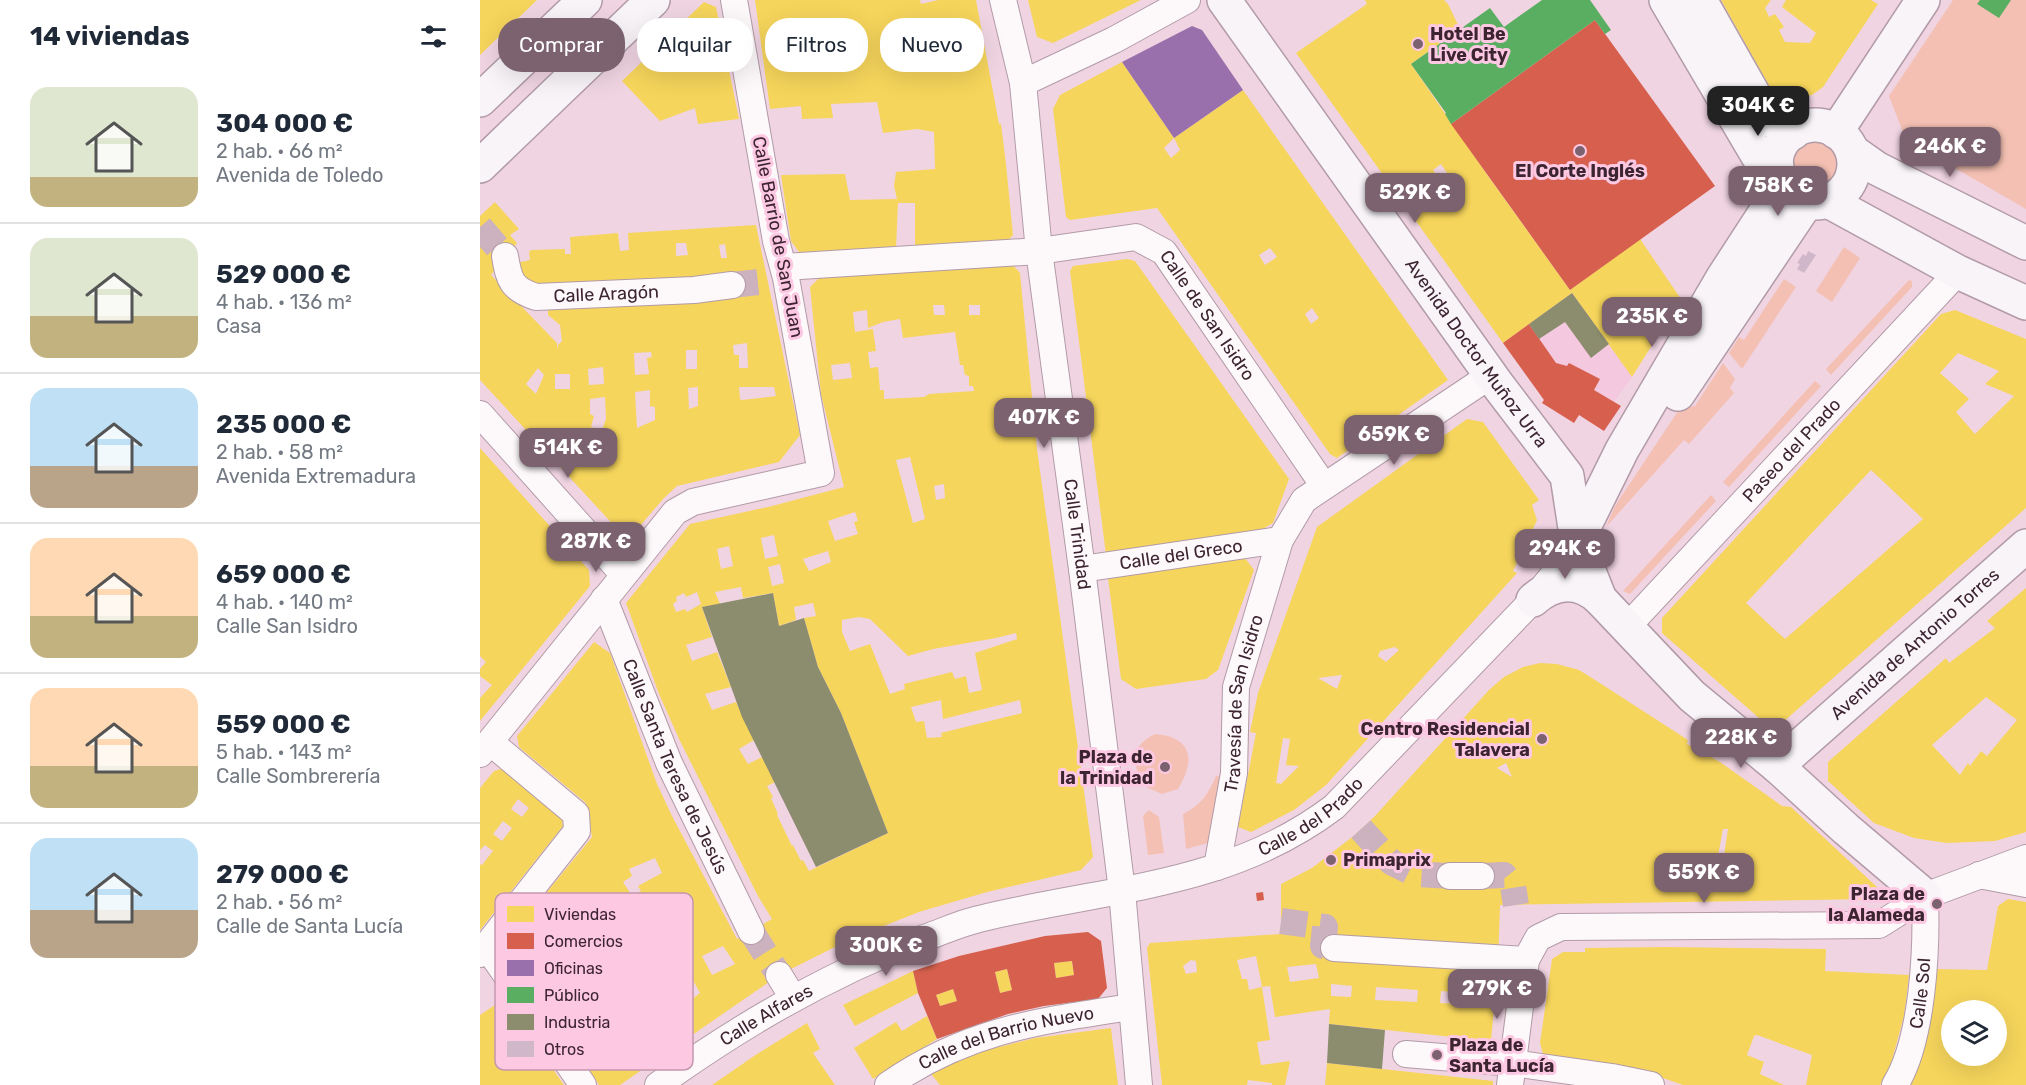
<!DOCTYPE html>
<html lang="es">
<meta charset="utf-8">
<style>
body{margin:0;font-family:Rubik,sans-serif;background:#f2f2f3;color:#1f2937;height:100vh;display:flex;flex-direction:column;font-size:22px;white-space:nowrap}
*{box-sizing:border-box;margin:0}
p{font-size:20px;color:#747a83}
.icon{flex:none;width:33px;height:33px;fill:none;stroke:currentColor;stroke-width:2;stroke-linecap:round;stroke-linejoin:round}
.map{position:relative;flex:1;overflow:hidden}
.details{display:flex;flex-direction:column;background:#fff;width:480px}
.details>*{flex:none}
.guide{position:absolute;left:18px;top:18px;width:570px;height:54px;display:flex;gap:12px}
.controls{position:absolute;left:1461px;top:1000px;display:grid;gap:12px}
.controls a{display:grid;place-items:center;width:66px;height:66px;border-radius:50%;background:#fff;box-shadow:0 6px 24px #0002;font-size:30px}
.price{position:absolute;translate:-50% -51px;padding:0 14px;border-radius:12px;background:#7c626f;color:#fff;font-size:20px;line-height:39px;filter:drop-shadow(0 2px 3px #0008)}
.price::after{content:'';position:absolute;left:50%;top:36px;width:18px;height:14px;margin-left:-9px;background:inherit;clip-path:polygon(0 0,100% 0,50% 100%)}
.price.current{background:#222;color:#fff}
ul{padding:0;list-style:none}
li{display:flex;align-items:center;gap:18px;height:150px;padding:0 30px}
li+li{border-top:2px solid #e0e1e3}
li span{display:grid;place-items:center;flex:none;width:168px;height:120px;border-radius:18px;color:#555}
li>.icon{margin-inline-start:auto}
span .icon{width:72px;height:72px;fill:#fffc;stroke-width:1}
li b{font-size:26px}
h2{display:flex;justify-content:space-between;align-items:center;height:72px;padding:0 30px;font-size:26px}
.tag{padding:0 21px;border-radius:24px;background:#fff;box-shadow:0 6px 24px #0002;font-size:21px;line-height:54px}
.tag.current{background:#7c626f;color:#fff}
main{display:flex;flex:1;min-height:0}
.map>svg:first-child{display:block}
.built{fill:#f4c8df}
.green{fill:#f4c0b3}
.homes{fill:#f6d55c;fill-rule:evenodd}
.shops{fill:#d6604d;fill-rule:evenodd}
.offices{fill:#9970ab}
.public{fill:#5aae61}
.industry{fill:#8c8c6e}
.building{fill:#d0b8ca}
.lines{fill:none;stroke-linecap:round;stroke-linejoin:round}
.street-tunnel{stroke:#ccb1bf;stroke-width:26;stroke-dasharray:26 13;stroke-linecap:butt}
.street-casing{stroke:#b29ba7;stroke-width:28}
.secondary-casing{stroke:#b29ba7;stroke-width:36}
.street{stroke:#fdf9fb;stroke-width:26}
.secondary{stroke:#f8f4f8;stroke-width:33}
.poi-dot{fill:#7c626f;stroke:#fcc8e2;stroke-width:2}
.labels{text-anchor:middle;stroke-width:6;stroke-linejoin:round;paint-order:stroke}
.poi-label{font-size:18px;font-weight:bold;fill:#3d2431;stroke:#fcc8e2;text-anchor:start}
.street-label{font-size:18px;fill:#3d2431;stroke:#fcc8e2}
.key{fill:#fcc8e2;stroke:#c397ad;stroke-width:1.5}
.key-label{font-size:16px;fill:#3d2431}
</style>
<main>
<section class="details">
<h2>14 viviendas<svg class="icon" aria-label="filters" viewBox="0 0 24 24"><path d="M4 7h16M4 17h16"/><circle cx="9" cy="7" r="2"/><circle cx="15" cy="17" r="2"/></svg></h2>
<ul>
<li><span style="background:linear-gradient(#dfe7d0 75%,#c2b280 0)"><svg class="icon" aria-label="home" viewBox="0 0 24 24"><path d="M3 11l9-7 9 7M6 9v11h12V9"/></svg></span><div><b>304 000 €</b><p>2 hab. · 66 m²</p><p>Avenida de Toledo</p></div></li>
<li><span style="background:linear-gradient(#dfe7d0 65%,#c2b280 0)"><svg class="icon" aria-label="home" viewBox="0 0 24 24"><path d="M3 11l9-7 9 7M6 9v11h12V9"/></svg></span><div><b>529 000 €</b><p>4 hab. · 136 m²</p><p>Casa</p></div></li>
<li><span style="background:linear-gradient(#bfe0f5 65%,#b9a48a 0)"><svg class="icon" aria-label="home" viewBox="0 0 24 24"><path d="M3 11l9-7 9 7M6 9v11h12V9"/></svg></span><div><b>235 000 €</b><p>2 hab. · 58 m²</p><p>Avenida Extremadura</p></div></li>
<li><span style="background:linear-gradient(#ffd9b3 65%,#c2b280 0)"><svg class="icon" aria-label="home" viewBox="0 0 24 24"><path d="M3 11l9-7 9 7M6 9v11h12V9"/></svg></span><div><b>659 000 €</b><p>4 hab. · 140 m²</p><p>Calle San Isidro</p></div></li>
<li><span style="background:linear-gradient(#ffd9b3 65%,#c2b280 0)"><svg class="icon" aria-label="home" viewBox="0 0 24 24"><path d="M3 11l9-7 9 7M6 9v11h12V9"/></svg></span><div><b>559 000 €</b><p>5 hab. · 143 m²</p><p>Calle Sombrerería</p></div></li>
<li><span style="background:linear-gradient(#bfe0f5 60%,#b9a48a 0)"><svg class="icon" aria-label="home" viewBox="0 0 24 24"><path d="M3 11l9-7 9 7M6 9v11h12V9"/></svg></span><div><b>279 000 €</b><p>2 hab. · 56 m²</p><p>Calle de Santa Lucía</p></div></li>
</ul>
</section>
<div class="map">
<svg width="1546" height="1085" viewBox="0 0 1546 1085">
<rect width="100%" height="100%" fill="#f0d4e2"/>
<!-- built -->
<path class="built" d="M1092,293L1152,377L1134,402L1141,406L1124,431L1099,415L1094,423L1062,403L1064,399L1023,343Z"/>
<!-- green -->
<path class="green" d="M1473,0H1546V209L1426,140L1409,96Z
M1311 165a24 24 0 1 1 48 0a24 24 0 1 1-48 0Z
M1364,247L1380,258L1352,302L1336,291Z
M1304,279L1316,287L1262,369L1249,353L1259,337L1264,340Z
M1429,280L1432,281V287L1351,375L1346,369Z
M1243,363L1255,379L1250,388L1254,393L1209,444L1204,440L1126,527L1135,506L1200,408L1215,406Z
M1335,381L1341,386L1249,487L1243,482Z
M1231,495L1236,501L1150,594L1143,591Z
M675,734C712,737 716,760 698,789L682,794L664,786C652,762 649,747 675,734Z
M736,776L742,777L731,842L706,849L703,814C720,806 729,793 736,776Z
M669,810L679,817L684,853L668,855L663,816Z"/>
<!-- homes -->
<path class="homes" d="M0,0H57L0,55Z
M275,0H440L441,4L458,0H496L519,124H521L526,164L533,235L525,244L435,249V203H418L416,249L319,252L311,241L301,175L365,174L370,200L417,199L414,186L416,172L455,169L454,132L437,129L403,133L397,102L351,104L353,118L322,119L321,106L290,109Z
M548,0H661L573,43L557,37Z
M885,0H964L968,4L980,29L931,64L1008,176L1090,290L1160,239L1201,299L1152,377L1092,293L1023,343L816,53L887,4ZM961,164L967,173L959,179L953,170Z
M1241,0H1291L1285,8L1289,17L1295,14L1304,27L1299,30L1305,42L1330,43L1336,33L1302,7L1306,0H1391L1398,4L1343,87L1332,95L1312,99H1305L1292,91Z
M224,2L236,7L259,119L218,124L215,108L180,121L142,81Z
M642,62L694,138L684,148L691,158L700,150L694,138L763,90L968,380L857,458L850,454L677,208L590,220L586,217L573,109L580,95ZM790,248L797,257L785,265L779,255ZM832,308L839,318L831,324L825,314Z
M15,202L39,229L30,235L37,243L11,275L77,343V350L78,345L82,341L80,325L68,315V307L213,280L52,287L46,284L37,263L50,260L49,252L51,250L85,249V254H91L90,237L138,233L140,251L149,250L148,233L276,225L320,435L299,462L197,486L184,498L153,534L139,531L0,380V216ZM196,243H206L208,255L196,256ZM245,244L247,258H241L239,245ZM267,343L268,368H259V355H254L253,345ZM206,350H217V369H206ZM171,352L172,357L167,358L169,374L155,375L154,353ZM123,367L124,384L109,385L108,369ZM58,368L64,375L56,394L46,384ZM75,374H90V389H75ZM218,387V406L209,409L208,388ZM259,387H294L296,396L262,400L260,399ZM170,390V406L175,407V420L157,428L155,392ZM125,397L126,419L122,430L111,427L114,416L110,414V399Z
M647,259L655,261L809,479L793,523L776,533L626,555L590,271L593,266Z
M530,262L540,273L557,449L613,857L601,870L507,892L439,912L371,939L299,975L140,1085H119L46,978L52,974L32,945L35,931L112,837L106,803L39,747L37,736L114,642L130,653L177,784L192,816L257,939L292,919L278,896L200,741L179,694L146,603L210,524L292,506L364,487L341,394L330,287L340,277ZM453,305H464L465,315H454ZM489,305H500V315H489ZM387,310L388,328L403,322L420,319L423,338L475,332L480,365H483L485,375L489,376V386H493L494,391L449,394L444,397L404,399V390H400L398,367L390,368L388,352L396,351L393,329L375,332L373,312ZM370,363L372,378L353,380L351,365ZM430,457L445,519L433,523L416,460ZM464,484L465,498L456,500L454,486ZM375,512L378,521L374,522L378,534L355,541L348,521ZM294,535L298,556L285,559L281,538ZM249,546L253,566L241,569L237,549ZM348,551L351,562L329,571L323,559ZM300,564L304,583L292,586L288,567ZM261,587L263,598L293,593L299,626L316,620L314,607L333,603L336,616L324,618L338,667L361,713L408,833L329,871L323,860L321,861L313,845L312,846L297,815L298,814L291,798L293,797L287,786L295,782L282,757L268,764L259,749L274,740L256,702L232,710L225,694L251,687L237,652L212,661L206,645L232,637L222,607L240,604L235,592ZM217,592L221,604L207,612L205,609L196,612L193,604L197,601L196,597L204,593L206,597ZM379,617L390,619L428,656L453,649L516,638L536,633L537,639L495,653L502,690L489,693L486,676L475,679L472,672L424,684L425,689L410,694L390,644L370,651L362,632V620ZM461,700L463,719L540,700L542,713L461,733L462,737L447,738L444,721L436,722L431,707ZM175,858L182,873L158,886L161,891L152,896L143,882L152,876L149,869ZM128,898L133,908L125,913L119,904ZM172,911L177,918L150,934L145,926ZM200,912L211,932L192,940L180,922ZM99,916L104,924L96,930L89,922ZM136,931L141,939L111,957L107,948ZM191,943L198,951L178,964L173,955ZM243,946L255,964L232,975L222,956ZM147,968L155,978L141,988L137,983L129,989L126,983ZM179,980L186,991L177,997L170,986ZM214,982L220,993L212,999L206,988ZM165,1012L171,1022L163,1028L156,1017ZM132,1019L145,1041L125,1057L112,1035Z
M1475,310L1546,339V508L1302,723L1287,725L1182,633V618L1461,314ZM1478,353L1519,371L1505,384L1534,396L1495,434L1476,412L1489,399L1460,373ZM1391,470L1443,519L1305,639L1266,603Z
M987,419L1003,422L1059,500L1052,505L1057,520L1033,571L1037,573L846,785L814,810L771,832L758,827L776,733L770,732L778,693L837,527ZM915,647L919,650L906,662L898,656L900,651ZM862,675L857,689L838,678ZM803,738L810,739L806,765L819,766L801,784L796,783Z
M0,448L109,570L110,586L0,721V698L12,685L0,676V669L6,662L0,656Z
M765,558L774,570L738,670L726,679L656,689L641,679L628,578Z
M1546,588V832L1515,841L1467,843L1434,838L1394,823L1348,781V762L1466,658L1469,663L1515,628L1507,621ZM1506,697L1537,720L1507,756L1501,751L1490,766L1488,763L1480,775L1452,745Z
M1060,663L1077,664L1099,670L1112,678L1208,740L1207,744L1240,762L1302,806L1311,807L1397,887L1391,899L1020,905L1018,966L1011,1041L849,1024L850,1009L795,1017L790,986L782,987L776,956L757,960L762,979H767L769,990L782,987L790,1040L777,1042L781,1065L810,1061L805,1085H792V1083L768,1080L767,1085H682L667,948L670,943L801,934V884L832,868L876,834L895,816L1009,690L1024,677L1043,667ZM1026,763L1032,777L1017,768ZM1243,829H1248L1239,888H1232ZM711,960L716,961L717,972L706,974L703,966ZM836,964L839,978L810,982L807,967ZM851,984L872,986L871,997L851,996ZM896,987L938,990L937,1002L895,1000ZM961,991L982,993L981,1004L960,1003Z
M21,769L82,820L83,826L0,930V864L2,865L13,851L5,845L0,850V788L14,771ZM38,799L49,808L42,817L31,809ZM23,821L32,828L22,841L13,834Z
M1528,899L1546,902V1085H1430L1444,1048L1451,1019L1455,969L1507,970L1518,906ZM1472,1011H1516V1056H1472Z
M1187,947L1346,949L1345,971L1429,975L1424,1016L1410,1067L1400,1085H1326L1332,1055L1277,1035L1274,1036L1267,1055L1284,1062L1280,1074L1304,1085H1203L1157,1069L1063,1054L1060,1043L1072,959L1083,952H1105V948Z
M592,961L594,975L576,978L574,963Z
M527,969L532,990L520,993L515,972Z
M433,971L438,993L375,1026L363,1005Z
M473,989L477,1001L460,1006L456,995Z
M24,999L84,1085H0V1015Z
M447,1016L457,1039L393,1079L374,1048L416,1022L422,1031Z
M327,1023L340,1049L333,1053L355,1085H232L277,1054Z
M631,1028L638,1085H460L448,1070L511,1049L555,1038Z
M847,1063L1013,1081V1085H845Z"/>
<!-- shops -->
<path class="shops" d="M1115,20L1235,186L1090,290L971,124Z
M1049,324L1076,363L1087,366L1089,363L1120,379L1114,390L1141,406L1124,431L1099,415L1094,423L1062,403L1064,400L1023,343Z
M783,892L784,900L777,901L776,893Z
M608,932L621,941L627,988L618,999L564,1006L528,1014L457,1039L438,993L433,971L479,956L565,936ZM592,961L594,975L576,978L574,963ZM527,969L532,990L520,993L515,972ZM473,989L477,1001L460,1006L456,995Z"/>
<!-- offices -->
<path class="offices" d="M712,26L722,30L763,90L694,138L642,62Z"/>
<!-- public -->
<path class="public" d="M1062,0H1110L1131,30L1125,34L1115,20L971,124L965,114L966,113L931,64L1010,8L1024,27Z
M1500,0H1531L1519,18L1497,4Z"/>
<!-- industry -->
<path class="industry" d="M1092,293L1129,344L1111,358L1085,322L1059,339L1049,324Z
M293,593L299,626L324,618L338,667L361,713L408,833L336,867L262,717L222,607Z
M849,1024L905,1030L902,1069L847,1063Z"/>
<!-- building -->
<path class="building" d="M1328,251L1336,255L1324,273L1317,269L1320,264L1317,263L1323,254L1326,256Z"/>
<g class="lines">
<!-- street-tunnel -->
<path class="street-tunnel" d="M0,227L25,256
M252,285L288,281
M881,829L911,862L935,874L970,876
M1001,876L1024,875L1033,886L1036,905
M801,921L845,927L843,946L854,948
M271,931L299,975"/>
<defs>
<g id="street">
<path id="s1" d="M523,0L543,83L559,251L602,569L642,891L659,1085"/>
<path d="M543,83L634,40L707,0"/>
<path id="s2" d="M25,256C29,281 32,289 56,297L214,290L252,285"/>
<path id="s3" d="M304,267L559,251L656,237L684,252L844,486"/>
<path d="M0,414L143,574"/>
<path id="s4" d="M602,569L800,540"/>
<path id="s5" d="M124,599L189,763L271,931"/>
<path id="s6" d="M1146,628L1478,272"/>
<path d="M0,754L195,512L213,502L341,473L306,278L296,241L254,0"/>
<path id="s7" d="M737,867L754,773L756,687L800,540L824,500L1011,375"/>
<path d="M1499,875L1546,884"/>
<path d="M970,876H1001"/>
<path d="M6,946L103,1085"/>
<path d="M854,948L1046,960"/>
<path d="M0,954L97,831L96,814L10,742"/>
<path d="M299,975L313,998"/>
<path d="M926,1054L1033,1063L1132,1077L1171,1085"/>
<path id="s8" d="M178,1085C261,1025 351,973 447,937C464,931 481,923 499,919C624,888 747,888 854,807L1053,600L1078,569L1097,541"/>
<path id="s9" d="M408,1085C487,1030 559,1021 651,1007"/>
<path d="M1030,1085L1046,960L1058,938L1081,927L1399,925L1445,896L1546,858"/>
<path id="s10" d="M1415,1085C1443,1040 1447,949 1445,896"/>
</g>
<g id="secondary">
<path id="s11" d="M744,0L1017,384L1087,476L1097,541L1120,599L1212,696L1297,766L1366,829L1445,896"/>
<path d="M1186,0L1278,156L1297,167"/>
<path d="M1220,0L1287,118L1313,133"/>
<path d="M0,100L105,0"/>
<circle cx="1335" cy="164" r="39"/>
<path d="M1356,132L1443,0"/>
<path d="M1372,151L1396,168L1546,243"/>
<path d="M0,166L173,0"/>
<path d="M1348,201L1478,272L1546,303"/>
<path d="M1198,394L1327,202"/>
<path d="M1097,541L1142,450L1242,279L1303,185"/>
<path d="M1053,600C1074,581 1099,579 1120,599"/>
<path id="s12" d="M1297,766L1546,546"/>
</g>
</defs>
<!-- street casing -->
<use href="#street" class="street-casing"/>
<!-- secondary casing -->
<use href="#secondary" class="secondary-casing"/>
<!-- street -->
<use href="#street" class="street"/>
<!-- secondary -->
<use href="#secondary" class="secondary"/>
</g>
<!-- markers -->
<g class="poi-dot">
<circle cx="938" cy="44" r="6"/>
<circle cx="1100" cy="151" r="6"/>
<circle cx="1062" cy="739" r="6"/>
<circle cx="685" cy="767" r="6"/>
<circle cx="851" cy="860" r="6"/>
<circle cx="1457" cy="904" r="6"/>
<circle cx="957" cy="1055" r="6"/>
</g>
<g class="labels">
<!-- poi labels -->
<g class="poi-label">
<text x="950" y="40">Hotel Be<tspan x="950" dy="21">Live City</tspan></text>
<text x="1100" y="177" text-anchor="middle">El Corte Inglés</text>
<text x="1050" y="735" text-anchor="end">Centro Residencial<tspan x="1050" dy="21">Talavera</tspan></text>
<text x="673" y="763" text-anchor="end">Plaza de<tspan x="673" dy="21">la Trinidad</tspan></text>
<text x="863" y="866">Primaprix</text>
<text x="1445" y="900" text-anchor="end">Plaza de<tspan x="1445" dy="21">la Alameda</tspan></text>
<text x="969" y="1051">Plaza de<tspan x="969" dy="21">Santa Lucía</tspan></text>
</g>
<!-- street labels -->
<g class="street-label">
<text transform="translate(298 237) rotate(79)" y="6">Calle Barrio de San Juan</text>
<text dy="6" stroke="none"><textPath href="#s2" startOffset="126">Calle Aragón</textPath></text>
<text dy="6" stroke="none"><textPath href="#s3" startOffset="462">Calle de San Isidro</textPath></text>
<text dy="6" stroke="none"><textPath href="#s11" startOffset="434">Avenida Doctor Muñoz Urra</textPath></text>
<text dy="6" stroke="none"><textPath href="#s6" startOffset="243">Paseo del Prado</textPath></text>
<text dy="6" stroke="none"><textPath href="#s1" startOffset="540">Calle Trinidad</textPath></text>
<text dy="6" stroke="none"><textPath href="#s4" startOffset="100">Calle del Greco</textPath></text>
<text dy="6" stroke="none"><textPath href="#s12" startOffset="184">Avenida de Antonio Torres</textPath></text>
<text dy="6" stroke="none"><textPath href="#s7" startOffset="166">Travesía de San Isidro</textPath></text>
<text dy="6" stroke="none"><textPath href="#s5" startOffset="182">Calle Santa Teresa de Jesús</textPath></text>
<text dy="6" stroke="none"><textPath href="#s8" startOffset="714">Calle del Prado</textPath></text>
<text dy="6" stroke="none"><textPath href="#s10" startOffset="96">Calle Sol</textPath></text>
<text dy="6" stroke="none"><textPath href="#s8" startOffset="129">Calle Alfares</textPath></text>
<text dy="6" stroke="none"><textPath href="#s9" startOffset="129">Calle del Barrio Nuevo</textPath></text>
</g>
</g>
<!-- legend -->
<rect x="15" y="893" width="198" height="177" rx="9" class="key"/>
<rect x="27" y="906" width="27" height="16" fill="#f6d55c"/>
<rect x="27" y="933" width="27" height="16" fill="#d6604d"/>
<rect x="27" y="960" width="27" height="16" fill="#9970ab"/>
<rect x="27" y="987" width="27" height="16" fill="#5aae61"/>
<rect x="27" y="1014" width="27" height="16" fill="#8c8c6e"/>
<rect x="27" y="1041" width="27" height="16" fill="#d0b8ca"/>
<g class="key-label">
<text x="64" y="920">Viviendas</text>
<text x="64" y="947">Comercios</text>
<text x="64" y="974">Oficinas</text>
<text x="64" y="1001">Público</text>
<text x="64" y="1028">Industria</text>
<text x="64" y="1055">Otros</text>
</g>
</svg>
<div class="controls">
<a><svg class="icon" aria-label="layers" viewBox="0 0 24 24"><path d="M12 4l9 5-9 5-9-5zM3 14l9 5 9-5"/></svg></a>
</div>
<b class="price current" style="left:1278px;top:137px">304K €</b>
<b class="price" style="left:1470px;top:178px">246K €</b>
<b class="price" style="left:1298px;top:217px">758K €</b>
<b class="price" style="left:935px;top:224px">529K €</b>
<b class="price" style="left:1172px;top:348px">235K €</b>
<b class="price" style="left:564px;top:449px">407K €</b>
<b class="price" style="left:914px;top:466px">659K €</b>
<b class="price" style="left:88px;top:479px">514K €</b>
<b class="price" style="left:116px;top:573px">287K €</b>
<b class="price" style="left:1085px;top:580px">294K €</b>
<b class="price" style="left:1261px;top:769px">228K €</b>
<b class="price" style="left:1224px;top:904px">559K €</b>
<b class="price" style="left:406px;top:977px">300K €</b>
<b class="price" style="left:1017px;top:1020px">279K €</b>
<div class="guide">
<a class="tag current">Comprar</a>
<a class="tag">Alquilar</a>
<a class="tag">Filtros</a>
<a class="tag">Nuevo</a>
</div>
</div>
</main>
